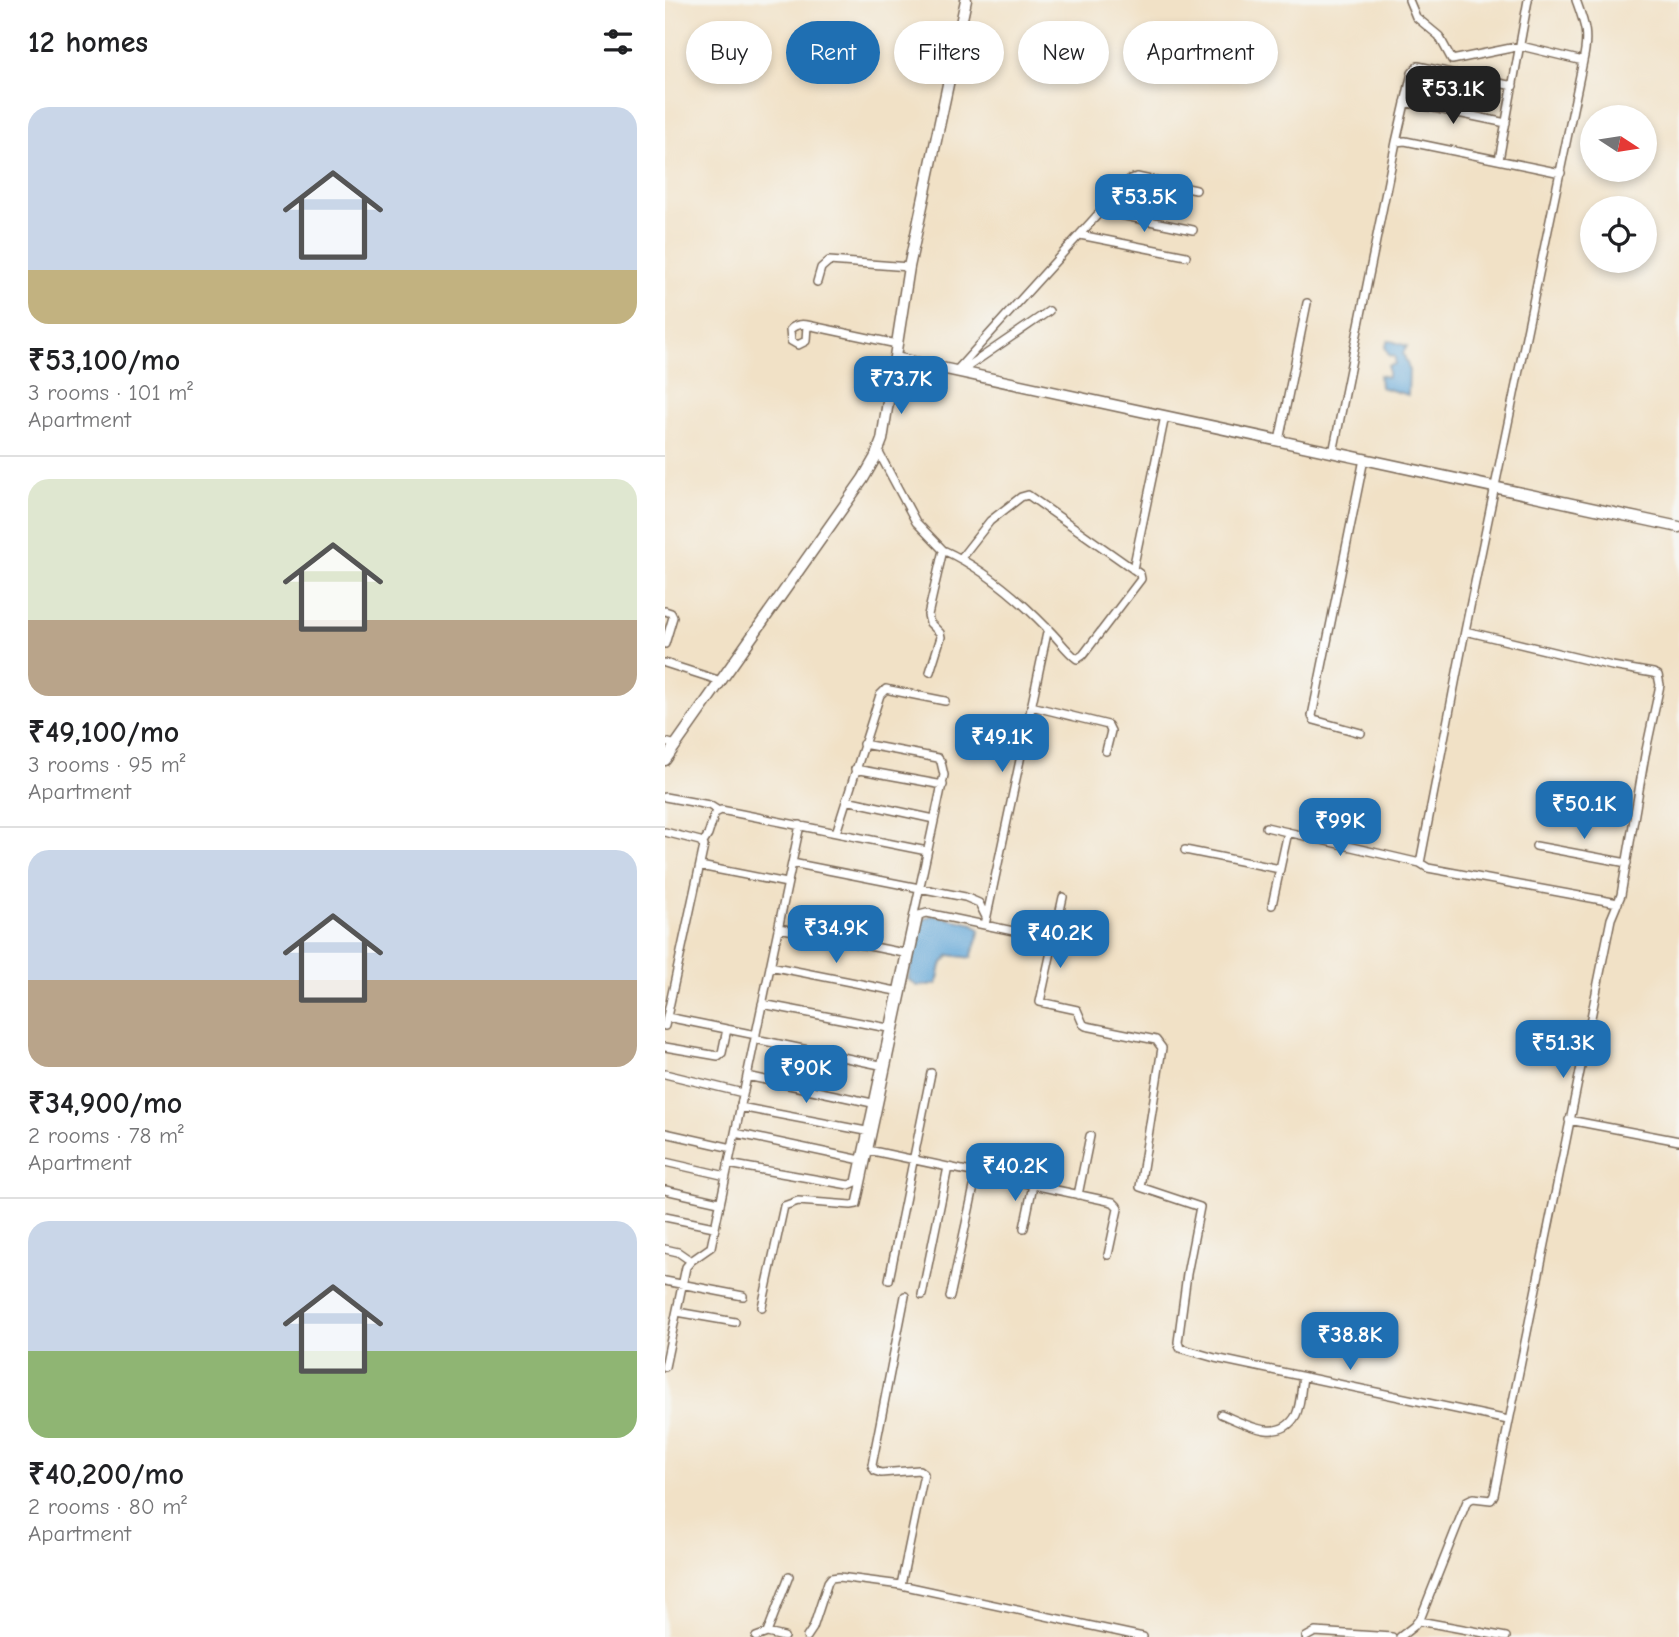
<!DOCTYPE html>
<meta charset="utf-8">
<style>
body{margin:0;font-family:"Comic Neue",sans-serif;background:#f2f2f2;color:#202124;height:100vh;display:flex;flex-direction:column;font-size:26px;white-space:nowrap}
*{box-sizing:border-box;margin:0}
p{font-size:23px;color:#757577}
.icon{flex:none;width:38px;height:38px;fill:none;stroke:currentColor;stroke-width:2;stroke-linecap:round;stroke-linejoin:round}
.map{position:relative;flex:1;overflow:hidden}
.details{display:flex;flex-direction:column;background:#fff;width:665px}
.details>*{flex:none}
.guide{position:absolute;left:21px;top:21px;width:665px;height:63px;display:flex;gap:14px}
.needle{width:46px;rotate:102deg}
.buttons{position:absolute;left:915px;top:105px;display:grid;gap:14px}
.buttons a{display:grid;place-items:center;width:77px;height:77px;border-radius:50%;background:#fff;box-shadow:0 4px 10px #0003;font-size:35px}
.price{position:absolute;translate:-50% -60px;padding:0 16px;border-radius:14px;background:#1f6fb2;color:#fff;font-size:23px;line-height:46px;filter:drop-shadow(0 2px 4px #0008)}
.price::after{content:'';position:absolute;left:50%;top:42px;width:21px;height:16px;margin-left:-10px;background:inherit;clip-path:polygon(0 0,100% 0,50% 100%)}
.price.selected{background:#222;color:#fff}
ul{padding:0;list-style:none}
li{display:grid;align-content:center;gap:14px;height:371px;padding:0 28px}
li+li{border-top:2px solid #e0e0e0}
li span{display:grid;place-items:center;height:217px;border-radius:21px;color:#555}
li>.icon{margin-inline-start:auto}
span .icon{width:126px;height:126px;fill:#fffc;stroke-width:1}
li b{font-size:30px}
h2{display:flex;justify-content:space-between;align-items:center;height:84px;padding:0 28px;font-size:30px}
.tag{padding:0 24px;border-radius:32px;background:#fff;box-shadow:0 4px 10px #0003;font-size:24px;line-height:63px}
.tag.selected{background:#1f6fb2;color:#fff}
main{display:flex;flex:1;min-height:0}
.map>svg:first-child{display:block}
.water{fill:#62a6d7;stroke:#4e687a;stroke-width:2}
.lines{fill:none;stroke-linecap:round;stroke-linejoin:round}
.street-casing{stroke:#7b6a59;stroke-width:10}
.secondary-casing{stroke:#7b6a59;stroke-width:13}
.street{stroke:#fff;stroke-width:7}
.secondary{stroke:#fff;stroke-width:10}
</style>
<main>
<section class="details">
<h2>12 homes<svg class="icon" aria-label="filters" viewBox="0 0 24 24"><path d="M4 7h16M4 17h16"/><circle cx="9" cy="7" r="2"/><circle cx="15" cy="17" r="2"/></svg></h2>
<ul>
<li><span style="background:linear-gradient(#c9d6e8 75%,#c2b280 0)"><svg class="icon" aria-label="home" viewBox="0 0 24 24"><path d="M3 11l9-7 9 7M6 9v11h12V9"/></svg></span><div><b>₹53,100/mo</b><p>3 rooms · 101 m²</p><p>Apartment</p></div></li>
<li><span style="background:linear-gradient(#dfe7d0 65%,#b9a48a 0)"><svg class="icon" aria-label="home" viewBox="0 0 24 24"><path d="M3 11l9-7 9 7M6 9v11h12V9"/></svg></span><div><b>₹49,100/mo</b><p>3 rooms · 95 m²</p><p>Apartment</p></div></li>
<li><span style="background:linear-gradient(#c9d6e8 60%,#b9a48a 0)"><svg class="icon" aria-label="home" viewBox="0 0 24 24"><path d="M3 11l9-7 9 7M6 9v11h12V9"/></svg></span><div><b>₹34,900/mo</b><p>2 rooms · 78 m²</p><p>Apartment</p></div></li>
<li><span style="background:linear-gradient(#c9d6e8 60%,#8fb573 0)"><svg class="icon" aria-label="home" viewBox="0 0 24 24"><path d="M3 11l9-7 9 7M6 9v11h12V9"/></svg></span><div><b>₹40,200/mo</b><p>2 rooms · 80 m²</p><p>Apartment</p></div></li>
</ul>
</section>
<div class="map">
<svg width="1014" height="1637" viewBox="0 0 1014 1637">
<rect width="100%" height="100%" fill="#f6f6f2"/>
<filter id="ink" filterUnits="userSpaceOnUse"><feTurbulence type="fractalNoise" baseFrequency=".0143" numOctaves="2"/><feDisplacementMap in="SourceGraphic" scale="14" xChannelSelector="R" yChannelSelector="G"/><feConvolveMatrix kernelMatrix="1 2 1 2 8 2 1 2 1" color-interpolation-filters="sRGB"/></filter>
<filter id="wash" filterUnits="userSpaceOnUse"><feTurbulence type="fractalNoise" baseFrequency=".00686" numOctaves="4" result="noise"/><feDisplacementMap in="SourceGraphic" scale="28" xChannelSelector="R" yChannelSelector="G"/><feGaussianBlur stdDeviation="1.57" result="paint"/><feColorMatrix in="noise" values="0 0 0 0 0 0 0 0 0 0 0 0 0 0 0 0 0 1.4 0 .05"/><feComposite in="paint" operator="in"/></filter>
<g filter="url(#wash)">
<rect width="100%" height="100%" fill="#f1e1c6"/>
<!-- water -->
<path class="water" d="M723,340L742,346L738,353L744,369L743,395L715,387L714,375L723,377V366L730,364V357L724,355L720,347Z
M267,915L309,924L315,930L306,958L285,955L276,965L272,984L252,986L243,979L255,922Z"/>
</g>
<g filter="url(#ink)">
<g class="lines">
<defs>
<path id="street" d="M744,0L751,17L774,36L787,60L856,46L918,61L800,631L755,863L763,868L953,903
M911,0C920,25 924,34 918,61
M740,102L841,123
M731,142L747,73L753,66L848,86
M834,160L863,0
M436,211L528,230
M415,235L521,256
M152,282L156,268L164,261L244,267
M142,325L141,341L133,345L126,341L125,330C130,324 136,324 142,325L232,344
M291,371L465,179L472,177L531,190
M295,372L384,311
M614,441L642,303
M213,451L251,522L278,550L263,615L265,623L275,633L276,637L265,672
M668,453L731,142L740,141L896,173
M278,550C318,568 351,596 382,628C393,638 401,651 412,659L418,655L476,579L475,574L468,569L363,495L356,497L325,521L296,558
M468,569L500,416
M0,611L6,613L8,617L0,644
M0,663L56,681
M366,706L443,725L446,731L441,751
M696,733L649,720L647,716L699,459
M0,742L11,745
M190,769L278,785
M0,797L44,805L52,810
M181,800L269,819
M601,827L755,863
M0,832L35,841L39,846L0,1026
M171,833L215,695L221,689L225,690L280,701
M38,843L43,835L50,813L56,810L262,851
M871,846L962,863
M520,850L615,869
M127,863L300,897L314,903L321,917
M35,866L122,883
M398,897L375,1002L412,1010L418,1024L421,1026L491,1040L497,1048L475,1187L535,1207L522,1274L513,1342L515,1348L550,1358L843,1420
M607,905L623,832
M320,925L383,628
M114,928L239,953
M105,966L231,991
M97,1004L223,1028
M2,1017L91,1035
M90,1039L215,1065
M0,1047L53,1056L57,1053L62,1029
M0,1074L78,1093
M82,1076L207,1103
M75,1107L201,1131
M904,1120L1014,1141
M0,1133L67,1148
M70,1133L196,1160
M203,1150L448,1202L452,1206L453,1209L443,1255
M0,1162L61,1176
M63,1164L184,1185L191,1182L279,775L276,762L273,758L198,744
M0,1190L54,1202
M413,1195L425,1136
M0,1217L49,1227
M359,1228L368,1185
M0,1249L13,1252L26,1261
M224,1280L266,1073
M0,1281L78,1296
M257,1295L283,1167
M285,1297L312,1173
M97,1307L119,1206L133,1201L186,1205L192,1204L193,1199L254,915L262,913L387,939
M12,1312L70,1322
M0,1367L21,1267L26,1261L46,1247L135,825
M556,1414C578,1423 615,1445 631,1415C636,1404 636,1388 638,1377
M236,1585L259,1474L254,1470L216,1473L210,1471L207,1465L240,1296
M754,1621L841,1637
M102,1633L124,1576
M91,1637L102,1633L119,1637
M142,1637L148,1628L163,1582L166,1578L174,1577L236,1585L478,1637
M641,1637L650,1632L727,1637
M735,1637L749,1626L756,1617L802,1501L808,1498L826,1500L829,1495L946,919L956,895L980,755L995,685L993,675L988,673L947,666L800,631"/>
<path id="secondary" d="M230,358L1014,527
M0,760L198,479L210,458L217,440L244,267L301,0"/>
</defs>
<!-- street casing -->
<use href="#street" class="street-casing"/>
<!-- secondary casing -->
<use href="#secondary" class="secondary-casing"/>
<!-- street -->
<use href="#street" class="street"/>
<!-- secondary -->
<use href="#secondary" class="secondary"/>
</g>
</g>
</svg>
<div class="buttons">
<a><svg class="needle" viewBox="-14 -14 28 28"><path d="M0-13l5 13h-10z" fill="#e53935"/><path d="M0 13l5-13h-10z" fill="#757577"/></svg></a>
<a><svg class="icon" aria-label="locate" viewBox="0 0 24 24"><circle cx="12" cy="12" r="6"/><path d="M12 2v4M12 18v4M2 12h4M18 12h4"/></svg></a>
</div>
<b class="price selected" style="left:788px;top:126px">₹53.1K</b>
<b class="price" style="left:479px;top:234px">₹53.5K</b>
<b class="price" style="left:236px;top:416px">₹73.7K</b>
<b class="price" style="left:337px;top:774px">₹49.1K</b>
<b class="price" style="left:919px;top:841px">₹50.1K</b>
<b class="price" style="left:675px;top:858px">₹99K</b>
<b class="price" style="left:171px;top:965px">₹34.9K</b>
<b class="price" style="left:395px;top:970px">₹40.2K</b>
<b class="price" style="left:898px;top:1080px">₹51.3K</b>
<b class="price" style="left:141px;top:1105px">₹90K</b>
<b class="price" style="left:350px;top:1203px">₹40.2K</b>
<b class="price" style="left:685px;top:1372px">₹38.8K</b>
<div class="guide">
<a class="tag">Buy</a>
<a class="tag selected">Rent</a>
<a class="tag">Filters</a>
<a class="tag">New</a>
<a class="tag">Apartment</a>
</div>
</div>
</main>
